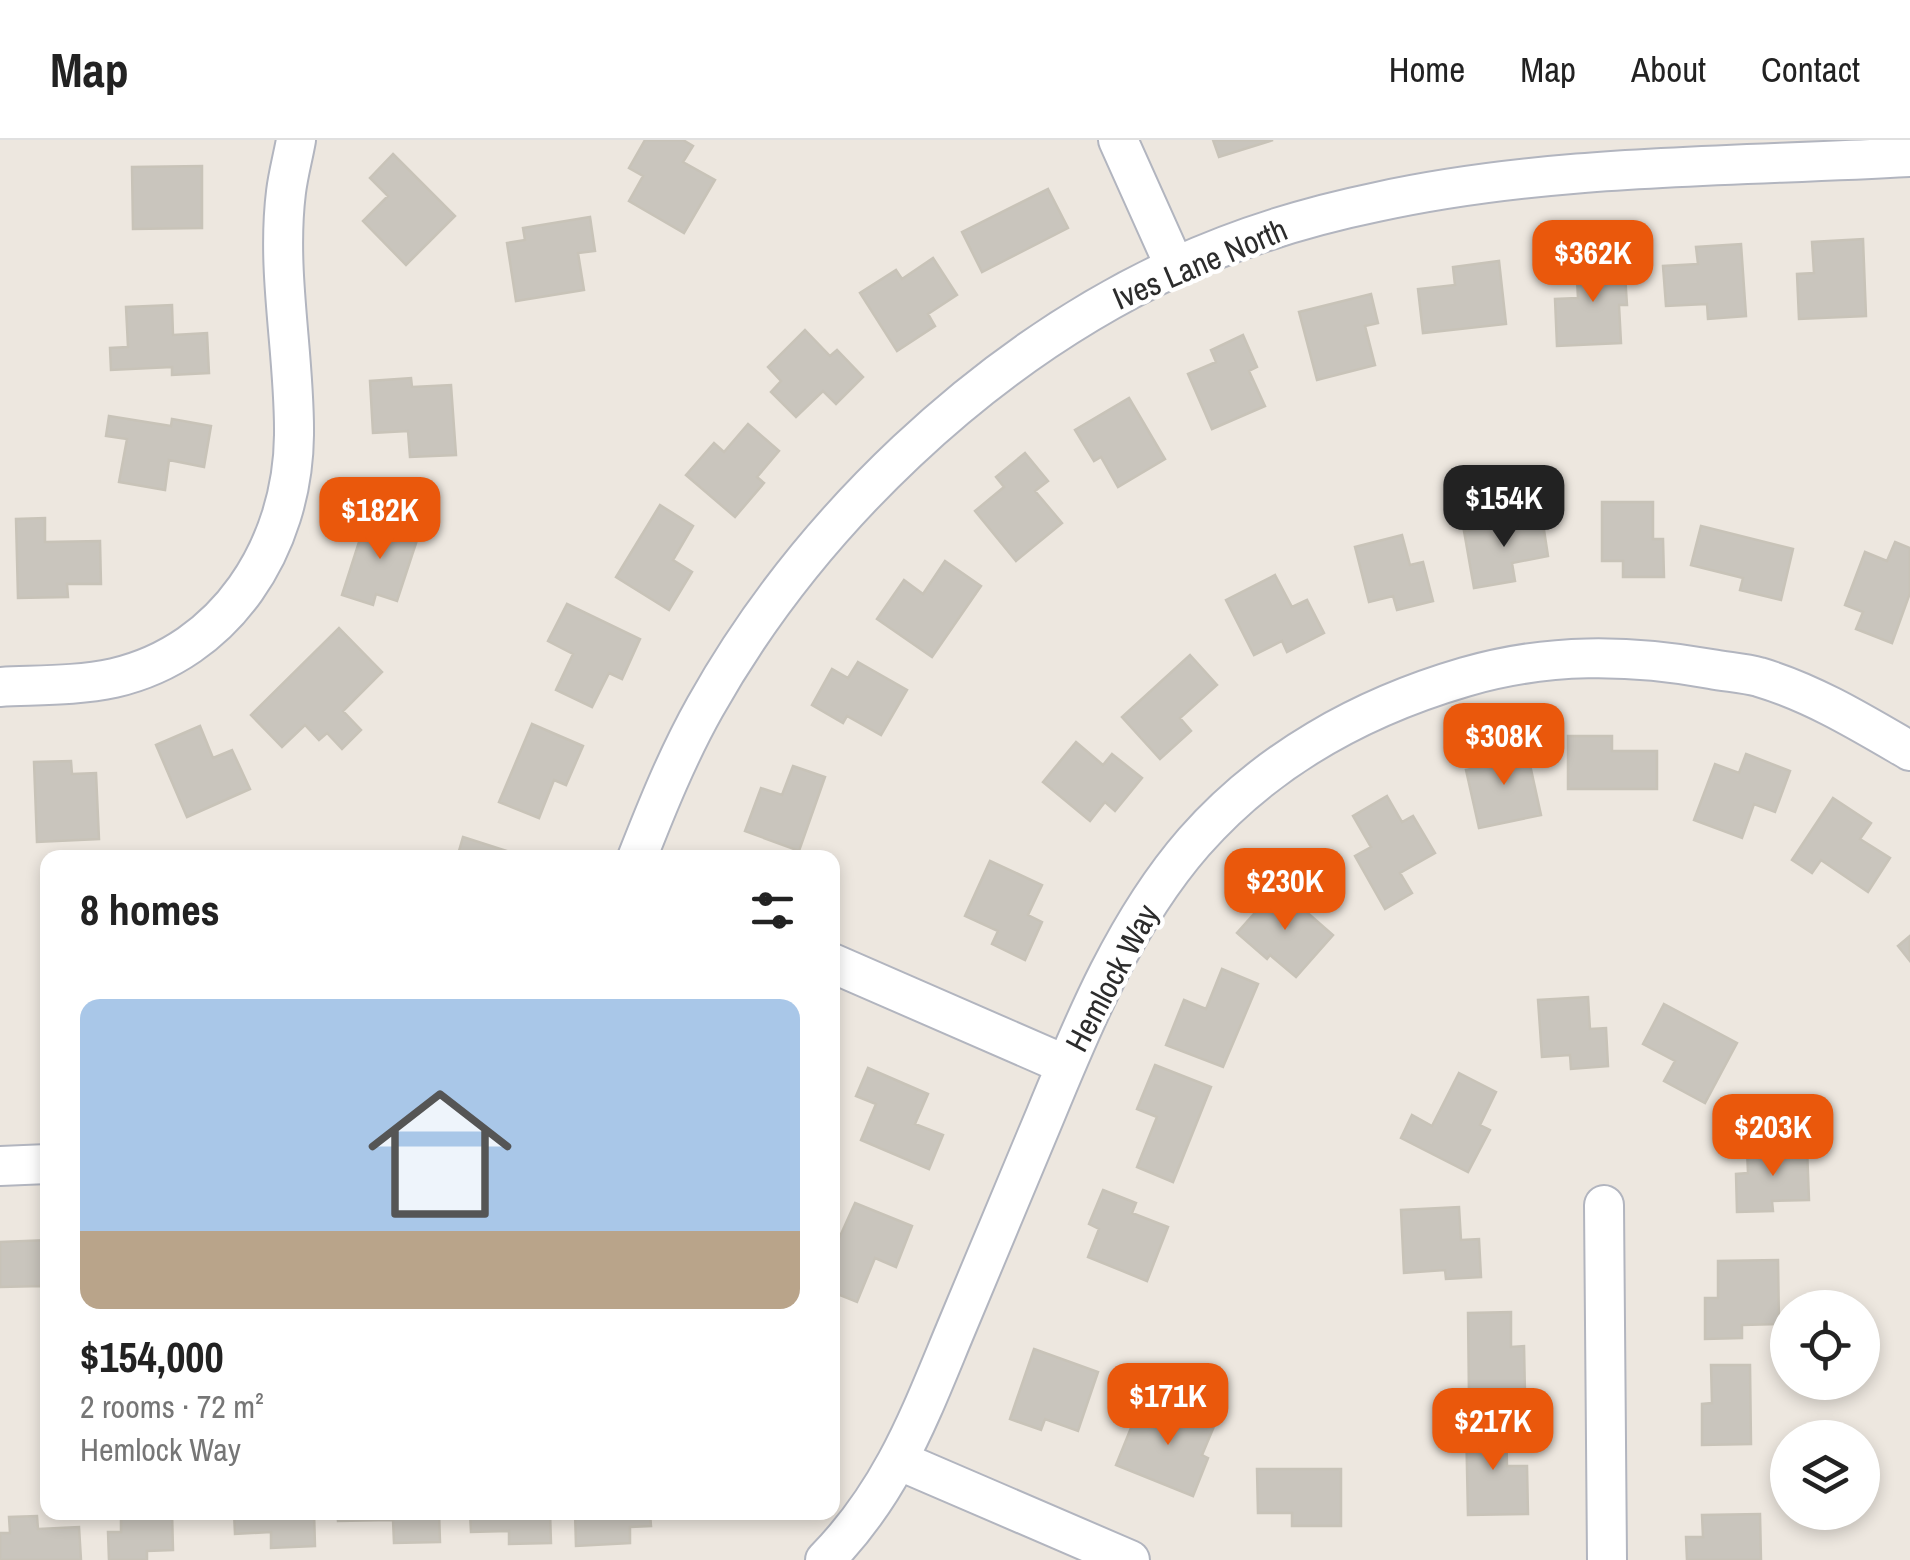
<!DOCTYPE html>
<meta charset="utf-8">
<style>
body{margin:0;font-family:"Archivo Narrow",sans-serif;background:#f6f6f6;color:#222;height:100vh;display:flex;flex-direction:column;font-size:38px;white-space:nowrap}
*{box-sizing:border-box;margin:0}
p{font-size:32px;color:#767676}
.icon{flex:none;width:55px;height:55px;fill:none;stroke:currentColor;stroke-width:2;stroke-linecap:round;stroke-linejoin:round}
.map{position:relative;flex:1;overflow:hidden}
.panel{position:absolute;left:40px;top:710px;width:800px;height:670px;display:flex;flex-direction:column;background:#fff;border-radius:20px;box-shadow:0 5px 15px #0003}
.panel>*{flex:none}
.buttons{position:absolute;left:1770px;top:1150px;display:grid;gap:20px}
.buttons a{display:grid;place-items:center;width:110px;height:110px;border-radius:50%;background:#fff;box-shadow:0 5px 15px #0003;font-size:50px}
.price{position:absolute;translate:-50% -85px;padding:0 22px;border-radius:20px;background:#ea580c;color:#fff;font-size:32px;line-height:65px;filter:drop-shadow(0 2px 5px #0008)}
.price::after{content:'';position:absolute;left:50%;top:60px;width:30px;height:22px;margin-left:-15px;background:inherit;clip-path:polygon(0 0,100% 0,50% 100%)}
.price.active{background:#222;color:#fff}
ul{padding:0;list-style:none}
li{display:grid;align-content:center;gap:20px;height:530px;padding:0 40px}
li span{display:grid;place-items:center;height:310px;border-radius:20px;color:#555}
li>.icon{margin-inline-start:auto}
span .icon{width:180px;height:180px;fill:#fffc;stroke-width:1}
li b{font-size:42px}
h2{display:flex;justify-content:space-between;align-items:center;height:120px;padding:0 40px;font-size:42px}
header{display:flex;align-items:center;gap:60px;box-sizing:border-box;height:140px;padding:0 50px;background:#fff;border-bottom:2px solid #e0e0e0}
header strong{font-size:48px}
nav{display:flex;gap:55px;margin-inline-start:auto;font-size:35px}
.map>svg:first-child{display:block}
.building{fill:#c9c5bd;stroke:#c8c3b8;stroke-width:2.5}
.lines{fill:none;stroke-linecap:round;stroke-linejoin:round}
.street-casing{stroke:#b2b5bf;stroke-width:42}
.street{stroke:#fff;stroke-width:38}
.labels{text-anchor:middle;stroke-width:9;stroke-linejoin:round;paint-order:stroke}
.street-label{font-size:32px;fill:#2c2c2c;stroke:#fff}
</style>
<header>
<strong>Map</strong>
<nav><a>Home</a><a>Map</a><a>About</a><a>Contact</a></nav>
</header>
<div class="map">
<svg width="1910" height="1420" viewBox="0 0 1910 1420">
<rect width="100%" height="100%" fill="#ede7df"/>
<!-- building -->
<path class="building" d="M645,0H683L693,6L683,22L715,40L684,93L629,61L643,36L629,28Z
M1213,0H1273L1219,17Z
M393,14L455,76L406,125L363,81L388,56L370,38Z
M202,26V88L133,89L132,27Z
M1048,49L1068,88L982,132L962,92Z
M590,77L595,111L578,113L584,150L516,161L507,103L525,100L523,88Z
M1863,99L1866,176L1799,179L1797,134L1814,133L1812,102Z
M1741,104L1746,176L1708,179L1707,164L1666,166L1663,126L1698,124L1696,107Z
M933,118L957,155L928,174L935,186L897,211L860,153L896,130L902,139Z
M1624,119L1627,165H1619L1621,203L1557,206L1555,159L1578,158L1576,121Z
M1499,121L1506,184L1423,193L1418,149L1455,145L1453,127Z
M1371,154L1378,183L1365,186L1375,225L1317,240L1299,172Z
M172,165L173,195L207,193L209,233L172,235V227L111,230L110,208L128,207L126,167Z
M805,190L830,216L837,210L863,237L836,264L823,251L796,277L771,252L781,241L768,227Z
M1243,195L1257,227L1249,231L1265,266L1212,289L1188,234L1216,222L1211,210Z
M411,238L412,247L451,245L456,315L410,317L408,291L373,293L370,241Z
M1129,258L1165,319L1118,347L1101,317L1094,321L1075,290Z
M109,276L171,286L172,279L211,286L204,327L169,320L165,350L119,342L127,299L106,296Z
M748,284L779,311L757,337L764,343L735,377L686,335L714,303L724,312Z
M1025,313L1048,341L1035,351L1062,383L1016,421L975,371L1004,347L996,337Z
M1602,362H1653V399H1663L1664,437H1623V421H1602Z
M660,365L693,386L673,420L692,432L669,470L616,437Z
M367,377L419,394L397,461L376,454L373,465L342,455Z
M1542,377L1548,416L1512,423L1515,441L1474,448L1464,391Z
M45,378V402L100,401L101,444H67L68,457L18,458L16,379Z
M1701,386L1793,409L1781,460L1740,450L1743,438L1691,425Z
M1402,395L1410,425L1423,422L1433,461L1397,470L1393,456L1369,462L1355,407Z
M1895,402L1910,408V453L1892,503L1856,489L1863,472L1845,465L1865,412L1887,421Z
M945,421L981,446L932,517L877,479L904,440L923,454Z
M1275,435L1292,467L1307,460L1324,493L1287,512L1282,501L1254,515L1226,460Z
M567,464L640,499L622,539L609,533L592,567L556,550L573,514L548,501Z
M339,488L382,532L343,571L361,590L342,609L327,593L319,600L305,585L282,607L251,575Z
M1190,515L1217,545L1180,578L1191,591L1160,619L1122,577Z
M858,522L907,550L881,595L847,576L843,583L812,565L832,529L848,538Z
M532,584L583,606L566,645L554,640L539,678L499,662Z
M200,586L213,618L232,610L250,649L187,677L156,605Z
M1568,596H1612V611H1657V649H1568Z
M1076,602L1103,625L1112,614L1142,638L1115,671L1105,662L1090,681L1043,642Z
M1525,602L1541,675L1479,688L1466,630L1496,624L1494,609Z
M1746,614L1790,631L1775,672L1754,664L1742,698L1694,680L1715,624L1739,633Z
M71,621L72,634L96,633L99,699L37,702L34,622Z
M793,626L825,637L799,711L745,691L761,648L782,655Z
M1387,656L1402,682L1413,676L1435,713L1400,733L1412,753L1385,769L1355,716L1371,707L1353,676Z
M1833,658L1871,683L1860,699L1890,718L1868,752L1821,720L1812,733L1792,720Z
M463,697L507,711L505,718H457Z
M990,721L1042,745L1028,775L1042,782L1025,820L992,804L998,791L965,776Z
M1278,747L1333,795L1296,837L1270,815L1267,819L1237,793Z
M1910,796V821L1898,806Z
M1222,829L1258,844L1223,927L1166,905L1184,860L1206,869Z
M1588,857L1590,889L1606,888L1608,926L1571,929L1570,915L1542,917L1538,860Z
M1664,864L1737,903L1705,963L1664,941L1675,921L1643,904Z
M42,881H48V921H42Z
M1155,925L1211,947L1173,1042L1137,1027L1157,977L1137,969Z
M868,928L928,954L915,984L943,995L929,1029L861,1000L876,964L856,956Z
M1459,933L1496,952L1480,985L1490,990L1468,1032L1401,998L1412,975L1432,986Z
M1807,1008L1809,1060L1772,1061L1773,1071L1737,1072L1736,1034L1748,1033L1747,1010Z
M1103,1050L1136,1063L1132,1073L1168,1087L1147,1141L1088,1117L1099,1089L1089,1084Z
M855,1063L912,1086L896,1127L875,1118L857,1162L832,1152V1114Z
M1459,1067L1461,1100L1479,1099L1481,1137L1446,1139L1445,1130L1404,1133L1401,1070Z
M48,1100V1157H42V1146L0,1147V1102Z
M1778,1120L1779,1184L1742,1185V1198L1705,1199V1158H1718V1121Z
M1511,1172V1207L1524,1206L1525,1255L1469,1256L1468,1173Z
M1034,1209L1098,1232L1078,1291L1045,1279L1041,1290L1010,1279Z
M1711,1225H1750L1751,1304L1702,1305V1264L1712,1263Z
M1163,1263L1215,1284L1202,1315L1208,1318L1193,1356L1116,1325L1137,1273L1156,1280Z
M1466,1282H1506L1507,1326H1527L1528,1374L1468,1375Z
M1257,1329H1341V1386H1292V1373H1258Z
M121,1372H172L173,1410L147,1411V1420H109L108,1392H121Z
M234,1372H314L315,1406L271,1408V1392L235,1394Z
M337,1372H439L440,1402L394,1403L393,1380L338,1381Z
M470,1372H550L551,1403L509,1404V1391L471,1392Z
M575,1372H650L651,1386L630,1387V1403L576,1406Z
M1760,1374L1761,1420H1687L1686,1397H1703L1702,1375Z
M37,1376L38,1389L79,1387L81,1420H0V1393H10L9,1377Z"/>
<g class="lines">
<defs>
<path id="street" d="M1118,0L1175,127
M0,547C37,545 77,546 114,538C226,512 293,407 294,295C295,215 276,133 286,52C288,35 293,17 296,0
M637,718C657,667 678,615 705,567C808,383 983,216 1175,127C1238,98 1309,76 1377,62C1551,24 1733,27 1910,17
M832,823L1066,925
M0,1026L48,1024
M1604,1065L1607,1420
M900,1321L1130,1420
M825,1420C894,1350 921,1272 958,1184C987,1115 1016,1045 1045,976C1084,881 1126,780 1194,702C1266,620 1362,567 1465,537C1547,513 1628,514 1711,529C1727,532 1744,533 1759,537C1813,553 1862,583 1910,611"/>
</defs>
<!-- street casing -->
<use href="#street" class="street-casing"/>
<!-- street -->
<use href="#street" class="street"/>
</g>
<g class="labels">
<!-- street labels -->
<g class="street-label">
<text transform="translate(1200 124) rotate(-23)" y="11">Ives Lane North</text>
<text transform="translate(1112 838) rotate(-62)" y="11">Hemlock Way</text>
</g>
</g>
</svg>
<div class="buttons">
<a><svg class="icon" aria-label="locate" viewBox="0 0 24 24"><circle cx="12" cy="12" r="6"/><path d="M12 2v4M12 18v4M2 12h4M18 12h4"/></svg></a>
<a><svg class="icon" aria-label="layers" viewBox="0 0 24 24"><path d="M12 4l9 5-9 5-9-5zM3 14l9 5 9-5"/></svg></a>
</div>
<b class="price" style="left:1593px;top:165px">$362K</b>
<b class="price active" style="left:1504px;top:410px">$154K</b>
<b class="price" style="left:380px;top:422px">$182K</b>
<b class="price" style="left:1504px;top:648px">$308K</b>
<b class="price" style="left:1285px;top:793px">$230K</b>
<b class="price" style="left:1773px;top:1039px">$203K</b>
<b class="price" style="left:1168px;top:1308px">$171K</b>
<b class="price" style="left:1493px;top:1333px">$217K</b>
<section class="panel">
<h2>8 homes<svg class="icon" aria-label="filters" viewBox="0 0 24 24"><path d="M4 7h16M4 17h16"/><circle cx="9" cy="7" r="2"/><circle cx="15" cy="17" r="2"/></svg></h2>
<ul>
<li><span style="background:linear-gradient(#a9c7e8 75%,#b9a48a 0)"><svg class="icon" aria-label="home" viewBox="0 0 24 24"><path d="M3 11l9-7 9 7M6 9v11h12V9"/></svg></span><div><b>$154,000</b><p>2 rooms · 72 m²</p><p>Hemlock Way</p></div></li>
</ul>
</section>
</div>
